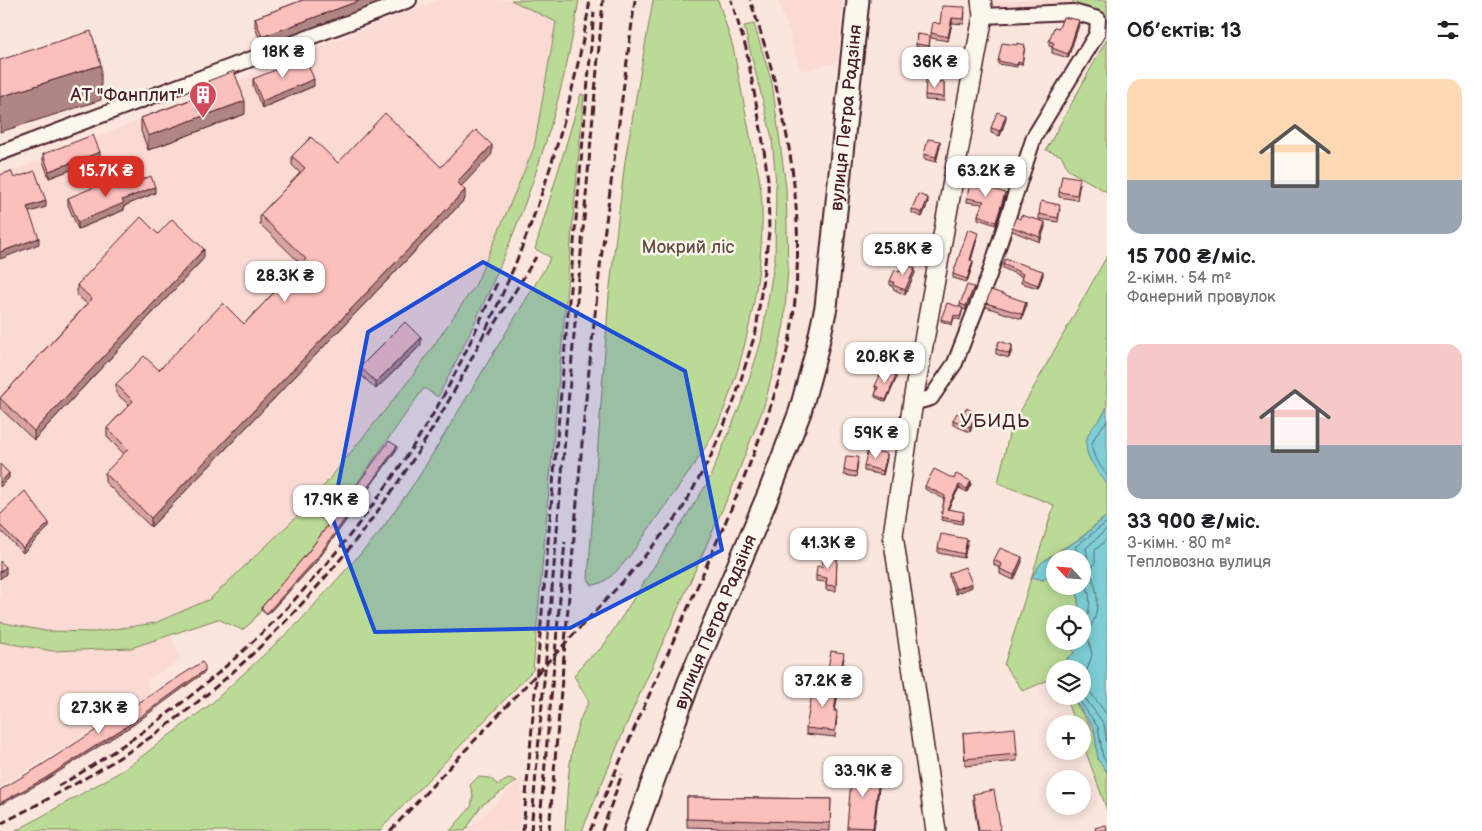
<!DOCTYPE html>
<html lang="uk">
<meta charset="utf-8">
<style>
body{margin:0;font-family:"Balsamiq Sans",sans-serif;background:#f2f2f2;color:#202124;height:100vh;display:flex;flex-direction:column;font-size:19px;white-space:nowrap}
*{box-sizing:border-box;margin:0}
p{font-size:16px;color:#757577}
.icon{flex:none;width:28px;height:28px;fill:none;stroke:currentColor;stroke-width:2;stroke-linecap:round;stroke-linejoin:round}
.map{position:relative;flex:1;overflow:hidden}
.drawer{display:flex;flex-direction:column;background:#fff;width:375px}
.drawer>*{flex:none}
.needle{width:32px;rotate:296deg}
.tools{position:absolute;left:1046px;top:550px;display:grid;gap:10px}
.tools a{display:grid;place-items:center;width:45px;height:45px;border-radius:50%;background:#fff;box-shadow:0 2px 12px #0003;font-size:25px}
.price{position:absolute;translate:-50% -42px;padding:0 11px;border-radius:10px;background:#fff;color:#222;font-size:16px;line-height:32px;filter:drop-shadow(0 1px 2px #0008)}
.price::after{content:'';position:absolute;left:50%;top:30px;width:15px;height:11px;margin-left:-8px;background:inherit;clip-path:polygon(0 0,100% 0,50% 100%)}
.price.active{background:#d93025;color:#fff}
ul{padding:0;list-style:none}
li{display:grid;align-content:center;gap:10px;height:265px;padding:0 20px}
li span{display:grid;place-items:center;height:155px;border-radius:15px;color:#555}
li>.icon{margin-inline-start:auto}
span .icon{width:90px;height:90px;fill:#fffc;stroke-width:1}
li b{font-size:21px}
h2{display:flex;justify-content:space-between;align-items:center;height:60px;padding:0 20px;font-size:21px}
main{display:flex;flex:1;min-height:0}
.map>svg:first-child{display:block}
.built{fill:#fbdad4}
.green{fill:#badb95;stroke:#827d60}
.water{fill:#7dced6;stroke:#698892}
.lines{fill:none;stroke-linecap:round;stroke-linejoin:round}
.shore{stroke:#5e656f;stroke-width:1}
.street-casing{stroke:#4a1f2b;stroke-width:18}
.secondary-casing{stroke:#4a1f2b;stroke-width:22}
.primary-casing{stroke:#4a1f2b;stroke-width:25}
.street{stroke:#fbf7ec;stroke-width:14}
.secondary{stroke:#fbf7ec;stroke-width:19}
.primary{stroke:#fbf7ec;stroke-width:21}
.rail{stroke:#4a1f2b;stroke-width:3;stroke-dasharray:8 4;stroke-linecap:butt}
.wall{fill:#d8a4a2;stroke:#4a1f2b}
.shaded-wall{fill:#b08684;stroke:#4a1f2b}
.building{fill:#fbbfbc;stroke:#4a1f2b}
.marked{fill:#1d4ed8;fill-opacity:0.2;stroke:#1d4ed8;stroke-width:4;stroke-linejoin:round}
.labels{text-anchor:middle;stroke-width:5;stroke-linejoin:round;paint-order:stroke}
.poi-label{font-size:18px;fill:#4a1f2b;stroke:#fbf7ec;text-anchor:end}
.street-label{font-size:18px;fill:#4a1f2b;stroke:#fbf7ec}
.park-label{font-size:18px;fill:#664e46;stroke:#fbf7ec}
.neighbourhood-label{font-size:19px;letter-spacing:1px;fill:#4a1f2b;stroke:#fbf7ec}
</style>
<main>
<div class="map">
<svg width="1107" height="831" viewBox="0 0 1107 831">
<rect width="100%" height="100%" fill="#fbe6de"/>
<filter id="ink" filterUnits="userSpaceOnUse"><feTurbulence type="fractalNoise" baseFrequency=".02" numOctaves="2"/><feDisplacementMap in="SourceGraphic" scale="10" xChannelSelector="R" yChannelSelector="G"/><feConvolveMatrix kernelMatrix="1 2 1 2 8 2 1 2 1" color-interpolation-filters="sRGB"/></filter>
<g filter="url(#ink)">
<!-- built -->
<path class="built" d="M437,0H511L556,22L534,148L476,284L414,374L306,508L210,599L155,623L95,632L45,631L0,622V176Z
M778,0H843L837,62L801,71Z
M988,0H1073V5L989,11Z
M171,636L181,660L147,680L150,694L0,787V642L53,651L131,648Z
M523,777L518,831H466Z"/>
<!-- green -->
<path class="green" d="M511,0H579C557,141 503,271 438,397L424,388L315,543L251,623L242,630L218,619L131,648L53,651L0,642V622L45,631L95,632L155,623L210,599L306,508L414,374L476,284L534,148L556,22Z
M653,0H718L733,47L754,156C778,226 745,379 708,443C691,472 669,499 650,527C640,542 612,586 592,585L588,579L609,295L625,161Z
M1073,0H1107V17L1073,5Z
M754,24L772,83L786,187L788,268L784,324L778,353L764,406L732,488L630,716L582,831H565C567,794 568,733 589,702L574,676L585,661L602,648L708,482L743,399L761,342L775,258L776,184L772,138L744,26Z
M1107,39V192L1068,170L1062,156L1046,150Z
M581,94L584,95L533,670L379,831H16L125,769L212,703L299,622L379,533L418,478L548,263L550,257L535,249Z
M1107,256V407C1102,419 1089,430 1087,440C1083,463 1103,468 1107,485C1107,494 1107,507 1107,516C1096,522 1089,532 1079,539C1062,550 1043,556 1033,575L1043,580L1055,570V586H1077L1079,614H1055V641H1071L1074,653L1067,658L1070,669H1055V677L1023,691L1004,665L1054,505L998,483L1010,430Z
M1065,696H1071L1095,733L1098,760L1107,772V810L1083,744L1082,724H1075Z
M478,777L490,778L498,785L508,779L517,781L481,806L465,831H450L471,807L473,795L470,785Z"/>
<!-- water -->
<path class="water" d="M1107,407V484C1097,470 1079,452 1089,433C1095,423 1103,418 1107,407Z
M1107,516V772L1098,760L1094,728L1071,696H1082V669H1070L1067,658L1074,653L1071,641H1082V614H1079L1077,586H1082V559H1077L1072,554L1066,559H1055L1053,573L1043,580L1032,577L1041,563L1081,538Z"/>
<g class="lines">
<!-- shore -->
<path class="shore" d="M1107,421C1086,445 1088,449 1107,475
M1107,539L1095,550V562L1090,572C1099,590 1101,616 1087,631L1092,655L1083,682L1107,715
M1082,559L1075,547L1107,522
M1082,568L1088,560L1086,548L1107,529
M1082,577C1091,585 1093,617 1082,624
M1082,694L1104,724L1107,744
M1076,696L1098,727L1103,757L1107,763"/>
<defs>
<path id="street" d="M0,153L409,0
M913,403L931,398L955,363L989,275L1034,137L1097,34L1098,19L1073,12L983,16"/>
<path id="secondary" d="M936,831L893,535L914,395L983,16L981,0"/>
<g id="primary">
<path id="s1" d="M635,831L689,682L769,493L800,412L815,357L826,307L858,0"/>
</g>
</defs>
<!-- street casing -->
<use href="#street" class="street-casing"/>
<!-- secondary casing -->
<use href="#secondary" class="secondary-casing"/>
<!-- primary casing -->
<use href="#primary" class="primary-casing"/>
<!-- street -->
<use href="#street" class="street"/>
<!-- secondary -->
<use href="#secondary" class="secondary"/>
<!-- primary -->
<use href="#primary" class="primary"/>
<!-- rail -->
<path class="rail" d="M489,334L536,257
M58,786C86,771 111,753 138,735C259,651 350,549 427,424C455,379 476,329 498,281
M0,824C66,790 131,755 190,708C404,539 547,268 590,0
M390,831L629,575L680,513L711,456L735,399L756,331L769,232L768,180L762,135L746,48L731,0
M523,831L594,12
M531,831L603,0
M539,831L565,542
M549,831L585,408L600,267L635,0
M590,831C630,736 673,643 714,548C739,492 763,435 780,376C783,363 788,350 790,337C810,221 788,110 750,0
M602,831L622,774"/>
</g>
<!-- wall -->
<path class="wall" d="M303,0L262,46L255,27V18Z
M965,12L964,24L952,23L948,41L931,38V33L940,24Z
M1079,25L1068,58L1052,53V47L1049,46V41Z
M917,34L930,39L929,49L916,47Z
M1025,47L1022,65L1018,64L1017,67L998,64V61Z
M253,79L314,86L262,108L253,86Z
M208,81L245,114L148,150L141,131V118L208,93Z
M944,82V101L925,100V95Z
M1006,119L1000,136L991,133V128Z
M940,146L936,162L924,159V154Z
M43,154L100,159L49,178L43,161Z
M492,154L461,186L465,199L151,527L105,482V473L124,454L107,437V428L129,405L116,393V384L159,370L244,324L301,264L260,224V215L300,173L292,165V156L338,163L441,167Z
M989,183L988,187L1005,197L996,225L978,219V215L982,204L967,202V198Z
M1080,183L1077,200L1059,197V192Z
M118,190L155,193L124,206V210L78,229L68,205V198Z
M928,203L922,217L912,213V209Z
M1060,209L1058,222L1039,219V214Z
M1020,219L1045,227L1040,242L1012,231V227Z
M158,234L204,258L34,440L0,408V398L87,304L77,295V285Z
M978,236L971,260L973,264L967,282L953,278V274Z
M1003,264L1043,275L1038,288L1021,283L1022,277L1003,268Z
M899,272L915,273L905,295L893,289V287L890,285V281Z
M974,291L966,310L963,309L960,320L954,318L952,325L941,321V319L960,307V304Z
M986,303L1026,306L1022,319L986,307Z
M421,345L376,389L360,374V367Z
M996,349L1012,350L1009,358L996,354Z
M896,379L886,402L875,397V395L877,389L875,388V386Z
M963,415L976,417L970,432L953,425V420Z
M397,449L317,561L267,615L261,610V608Z
M887,458L883,475L864,471V466Z
M858,462L856,477L844,475V470Z
M954,479L971,484L967,492L959,488L948,509L964,515L962,524L941,520L944,499L925,489V486Z
M0,515L49,527L23,553L0,530Z
M967,544L964,558L938,553V548Z
M837,557L836,591L826,590V582L816,581V576L822,567Z
M994,560L1022,562L1014,580L1000,574V568L994,565Z
M949,573L972,587L956,594L949,578Z
M844,658L841,676L828,674V669Z
M838,692L835,711L837,717L835,737L806,734V728Z
M963,733L1017,754V761L965,766Z
M880,778L874,831H847V827Z
M973,794L1001,831H978L973,800Z
M687,797L831,799L830,831L687,827Z"/>
<!-- shaded-wall -->
<path class="shaded-wall" d="M361,0H386L262,46V37Z
M952,18V23L948,41V37Z
M1079,20V25L1068,58V54Z
M101,65V100L0,132V97Z
M314,79V86L262,108V101Z
M245,101V114L148,150V136Z
M1006,115V119L1000,136V131Z
M940,141V146L936,162V157Z
M492,145V154L457,191V182Z
M100,152V159L49,178V171Z
M155,187V193L124,206V210L78,229V222L122,200Z
M465,190V199L151,527V518Z
M1005,193V197L996,225V222Z
M928,198V203L922,217V213Z
M46,201V207L27,213V207Z
M1045,222V227L1040,242V237Z
M978,233V236L970,263V260Z
M39,238V244L0,259V252Z
M204,249V258L34,440V431Z
M973,261V264L967,282V279Z
M915,268V273L905,295V290Z
M1043,271V275L1038,288V285Z
M974,287V291L966,310V306Z
M1026,302V306L1022,319V314Z
M421,338V345L376,389V382Z
M1012,345V350L1009,358V354Z
M896,376V379L886,402V400Z
M976,413V417L970,432V427Z
M397,446V449L317,561L267,615V613Z
M887,454V458L883,475V471Z
M9,473V478L0,487V483Z
M971,481V484L967,492V489Z
M959,485V488L947,511V509Z
M49,523V527L23,553V548Z
M967,539V544L964,558V554Z
M1022,557V562L1014,580V575Z
M6,567V574L0,579V572Z
M972,583V587L956,594V589Z
M205,670V672L133,725L44,781L0,805V803Z
M838,686V692L834,717V711Z
M880,771V778L873,831V828Z"/>
<!-- building -->
<path class="building" d="M303,0H361L262,37L255,18Z
M942,6L965,7L964,19L952,18L948,37L931,33L933,22L940,24Z
M1063,17L1079,20L1068,54L1052,48L1054,43L1049,41L1054,27L1059,28Z
M91,31L101,65L0,97V60Z
M917,34L930,36L929,46L916,44Z
M1002,43L1017,45V43L1025,45L1022,63L1018,62L1017,65L998,61Z
M305,58L314,79L262,101L253,79Z
M234,71L245,101L148,136L141,118L212,92L208,81Z
M926,80L944,82V97L925,95Z
M997,112L1006,115L1000,131L991,128Z
M385,113L441,167L476,130L492,145L457,182L465,190L151,518L105,473L128,449L107,428L133,401L116,384L144,356L159,370L223,303L244,324L306,259L260,215L305,168L292,156L311,137L338,163Z
M93,135L100,152L49,171L43,154Z
M928,139L940,141L936,157L924,154Z
M11,171L14,178L35,171L46,201L27,207L39,238L0,252V175Z
M1062,175L1080,178L1077,195L1059,192Z
M151,176L155,187L122,200L124,203L78,222L68,198L114,179L118,190Z
M971,177L989,180L987,187L1005,193L996,222L978,215L984,201L967,198Z
M918,194L928,198L922,213L912,209Z
M1041,201L1060,205L1058,218L1039,214Z
M1021,215L1045,222L1040,237L1012,227L1016,217L1020,219Z
M141,217L158,234L172,219L204,249L34,431L0,398L92,299L77,285Z
M968,229L978,233L970,260L973,261L967,279L953,274Z
M1005,259L1043,271L1038,285L1021,279L1023,274L1003,264Z
M903,262L915,268L905,290L893,285L894,282L890,281L895,270L899,272Z
M967,285L974,287L966,306L960,304Z
M991,290L1026,302L1022,314L986,303Z
M947,303L963,308L960,317L954,315L952,323L941,319Z
M405,322L421,338L376,382L360,367Z
M999,341L1012,345L1009,354L996,349Z
M883,369L896,376L886,400L875,395L878,387L875,386Z
M966,408L976,413L970,427L953,420L957,413L963,415Z
M389,441L397,446L317,558L267,613L261,608L309,551Z
M868,449L887,454L883,471L864,466Z
M846,456L858,457L856,472L844,470Z
M0,464L9,473L0,483Z
M934,469L954,479L956,474L971,481L967,489L959,485L947,509L964,512L962,521L941,517L945,496L925,486Z
M25,491L49,523L23,548L0,525V515Z
M941,534L967,539L964,554L938,548Z
M1000,548L1022,557L1014,575L1000,569L1002,564L994,560Z
M823,556L837,557L836,586L826,585L827,578L816,576L817,566L822,567Z
M0,561L6,567L0,572Z
M965,567L972,583L956,589L949,573Z
M831,651L844,653L841,671L828,669Z
M202,662L205,666V670L133,722L44,779L0,803V790L37,768Z
M814,682L838,686L834,711H837L835,731L806,728Z
M1015,728L1017,754L965,759L963,733Z
M852,769L880,771L873,828L847,827Z
M994,790L1001,831H979L973,794Z
M687,797L831,799L830,823L687,819Z
M1106,825L1107,831H1096L1095,828Z"/>
</g>
<!-- marked area -->
<path class="marked" d="M483,262L685,371L722,550L570,628L375,632L332,517L368,332Z"/>
<!-- icons -->
<defs>
<symbol id="building-pin" viewBox="-11 -11 22 30"><path d="M0 17L-7.5 6A9.5 9.5 0 1 1 7.5 6Z" fill="#d1495b" stroke="#fbf7ec"/><path d="M-4-6H4V6H1V3H-1V6H-4ZM-2.5-4.3h1.7v1.8h-1.7ZM.8-4.3h1.7v1.8H.8ZM-2.5-1h1.7V.8h-1.7ZM.8-1h1.7V.8H.8Z" fill="#fff"/></symbol>
</defs>
<g fill-rule="evenodd">
<use href="#building-pin" x="187" y="79" width="32" height="43"/>
</g>
<g class="labels">
<!-- poi labels -->
<g class="poi-label">
<text x="184" y="101">АТ "Фанплит"</text>
</g>
<!-- street labels -->
<g class="street-label">
<text dy="6" stroke="none"><textPath href="#s1" startOffset="749">вулиця Петра Радзіня</textPath></text>
<text dy="6" stroke="none"><textPath href="#s1" startOffset="224">вулиця Петра Радзіня</textPath></text>
</g>
<!-- park labels -->
<g class="park-label">
<text x="688" y="253">Мокрий ліс</text>
</g>
<!-- neighbourhood labels -->
<g class="neighbourhood-label">
<text x="995" y="427">УБИДЬ</text>
</g>
</g>
</svg>
<div class="tools">
<a><svg class="needle" viewBox="-14 -14 28 28"><path d="M0-13l5 13h-10z" fill="#e53935"/><path d="M0 13l5-13h-10z" fill="#757577"/></svg></a>
<a><svg class="icon" aria-label="locate" viewBox="0 0 24 24"><circle cx="12" cy="12" r="6"/><path d="M12 2v4M12 18v4M2 12h4M18 12h4"/></svg></a>
<a><svg class="icon" aria-label="layers" viewBox="0 0 24 24"><path d="M12 4l9 5-9 5-9-5zM3 14l9 5 9-5"/></svg></a>
<a>+</a>
<a>−</a>
</div>
<b class="price" style="left:283px;top:79px">18K ₴</b>
<b class="price" style="left:935px;top:89px">36K ₴</b>
<b class="price active" style="left:106px;top:198px">15.7K ₴</b>
<b class="price" style="left:986px;top:198px">63.2K ₴</b>
<b class="price" style="left:903px;top:276px">25.8K ₴</b>
<b class="price" style="left:285px;top:303px">28.3K ₴</b>
<b class="price" style="left:885px;top:384px">20.8K ₴</b>
<b class="price" style="left:876px;top:460px">59K ₴</b>
<b class="price" style="left:331px;top:527px">17.9K ₴</b>
<b class="price" style="left:828px;top:570px">41.3K ₴</b>
<b class="price" style="left:823px;top:708px">37.2K ₴</b>
<b class="price" style="left:99px;top:735px">27.3K ₴</b>
<b class="price" style="left:863px;top:798px">33.9K ₴</b>
</div>
<section class="drawer">
<h2>Об’єктів: 13<svg class="icon" aria-label="filters" viewBox="0 0 24 24"><path d="M4 7h16M4 17h16"/><circle cx="9" cy="7" r="2"/><circle cx="15" cy="17" r="2"/></svg></h2>
<ul>
<li><span style="background:linear-gradient(#ffd9b3 65%,#9aa5b1 0)"><svg class="icon" aria-label="home" viewBox="0 0 24 24"><path d="M3 11l9-7 9 7M6 9v11h12V9"/></svg></span><div><b>15 700 ₴/міс.</b><p>2-кімн. · 54 m²</p><p>Фанерний провулок</p></div></li>
<li><span style="background:linear-gradient(#f6c9c9 65%,#9aa5b1 0)"><svg class="icon" aria-label="home" viewBox="0 0 24 24"><path d="M3 11l9-7 9 7M6 9v11h12V9"/></svg></span><div><b>33 900 ₴/міс.</b><p>3-кімн. · 80 m²</p><p>Тепловозна вулиця</p></div></li>
</ul>
</section>
</main>
